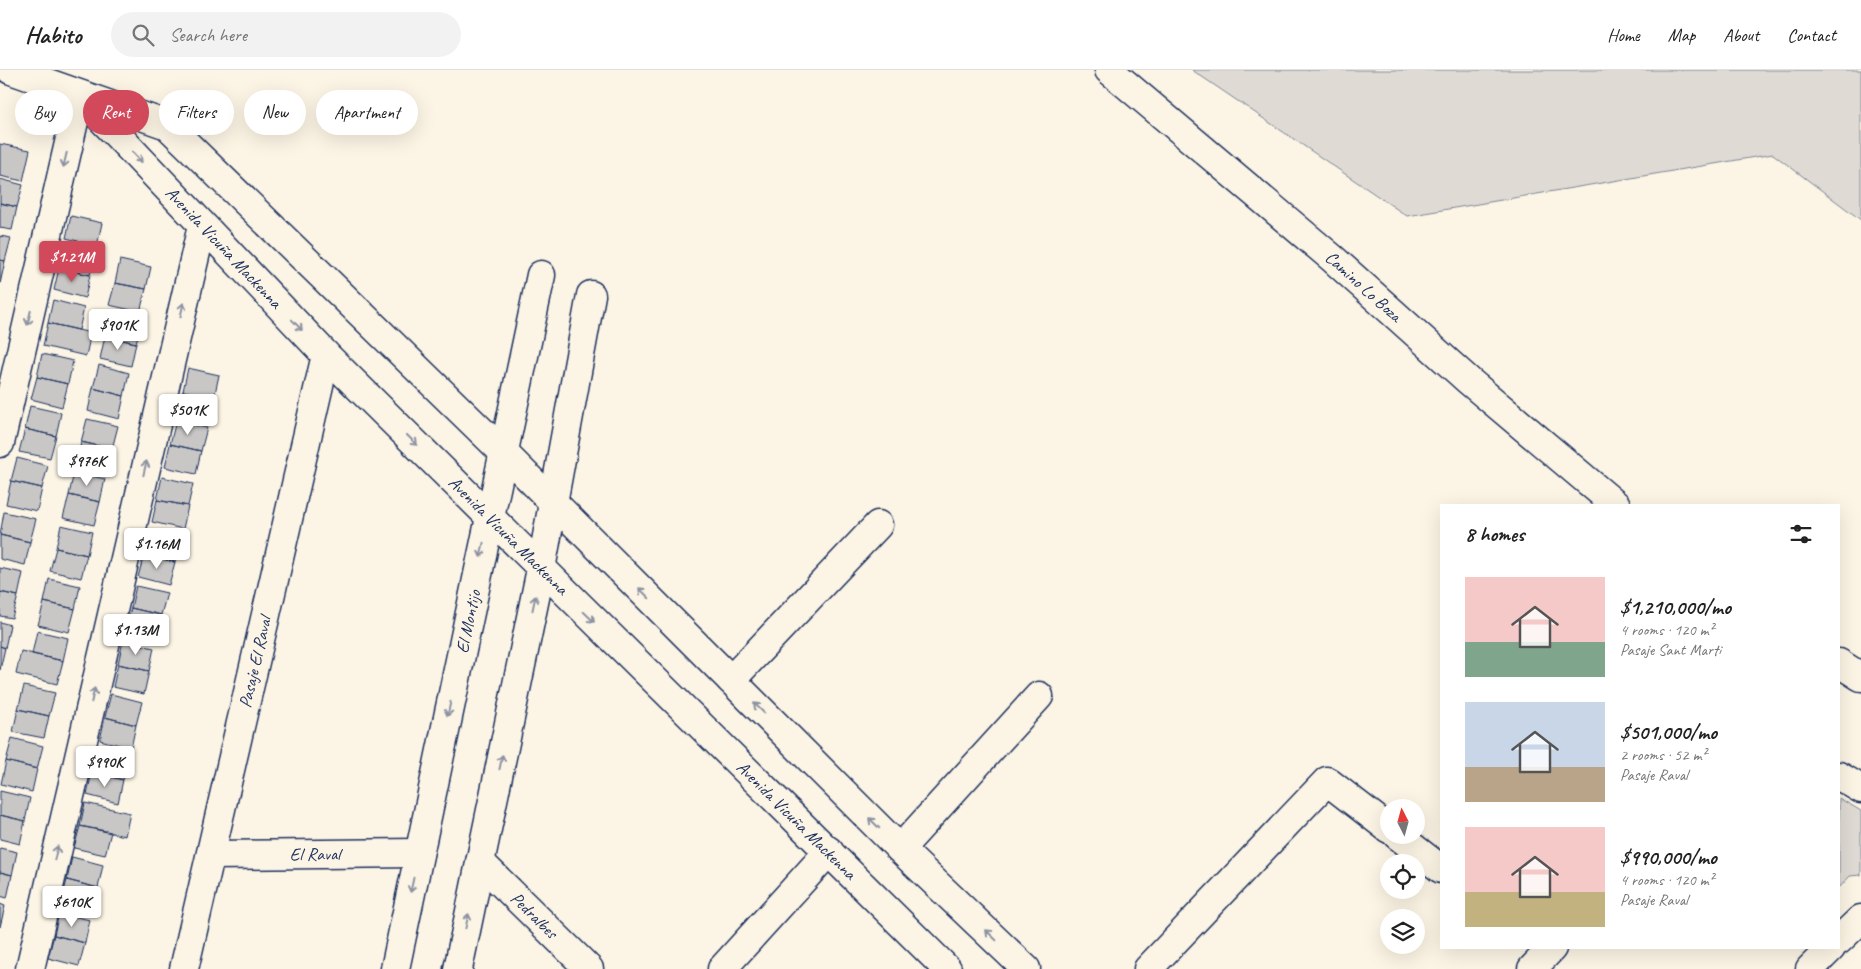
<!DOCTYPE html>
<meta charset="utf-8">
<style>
body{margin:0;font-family:Caveat,sans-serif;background:#f2f2f2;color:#222;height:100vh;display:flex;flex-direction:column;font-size:19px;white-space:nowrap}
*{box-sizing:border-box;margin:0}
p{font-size:16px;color:#767676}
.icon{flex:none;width:28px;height:28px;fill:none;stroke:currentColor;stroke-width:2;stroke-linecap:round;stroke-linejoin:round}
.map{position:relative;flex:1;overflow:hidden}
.side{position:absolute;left:1440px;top:434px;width:400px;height:445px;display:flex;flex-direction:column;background:#fff;border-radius:0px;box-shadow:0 5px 20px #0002}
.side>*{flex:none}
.hud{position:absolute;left:15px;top:20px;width:475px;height:45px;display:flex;gap:10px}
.needle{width:32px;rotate:354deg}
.tools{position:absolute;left:1380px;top:729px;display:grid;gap:10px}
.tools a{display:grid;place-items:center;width:45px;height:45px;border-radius:50%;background:#fff;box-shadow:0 5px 20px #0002;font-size:25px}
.price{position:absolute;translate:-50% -42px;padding:0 11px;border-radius:5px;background:#fff;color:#222;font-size:16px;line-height:32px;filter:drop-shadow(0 1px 2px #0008)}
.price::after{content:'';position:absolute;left:50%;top:30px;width:15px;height:11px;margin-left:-8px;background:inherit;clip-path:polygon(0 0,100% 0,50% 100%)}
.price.selected{background:#d1495b;color:#fff}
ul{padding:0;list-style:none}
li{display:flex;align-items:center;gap:15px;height:125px;padding:0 25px}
li span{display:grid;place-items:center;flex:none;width:140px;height:100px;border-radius:0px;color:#555}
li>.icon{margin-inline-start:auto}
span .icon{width:60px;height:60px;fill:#fffc;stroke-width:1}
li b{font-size:21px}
h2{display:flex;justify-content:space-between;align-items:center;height:60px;padding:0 25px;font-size:21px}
.chip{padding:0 18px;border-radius:22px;background:#fff;box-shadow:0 5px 20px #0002;font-size:18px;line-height:45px}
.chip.selected{background:#d1495b;color:#fff}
header{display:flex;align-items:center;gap:30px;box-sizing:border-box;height:70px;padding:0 25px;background:#fff;border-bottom:1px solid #e0e0e0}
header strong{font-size:24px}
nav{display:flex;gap:28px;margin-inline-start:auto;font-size:18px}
.search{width:350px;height:45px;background:#f2f2f2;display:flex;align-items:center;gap:12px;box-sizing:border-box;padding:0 18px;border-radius:28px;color:#767676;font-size:19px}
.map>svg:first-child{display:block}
.green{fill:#dfdbd4;stroke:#7d8599}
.building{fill:#c8c7c6;stroke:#1b2f5e}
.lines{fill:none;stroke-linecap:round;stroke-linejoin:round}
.minor-casing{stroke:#1b2f5e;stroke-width:31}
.major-casing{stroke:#1b2f5e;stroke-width:31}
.minor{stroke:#fcf5e5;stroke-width:28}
.major{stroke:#fcf5e5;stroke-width:28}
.oneway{stroke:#8c92a2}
.labels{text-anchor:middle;stroke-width:4;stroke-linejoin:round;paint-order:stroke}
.street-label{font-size:18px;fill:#1b2f5e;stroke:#fcf5e5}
</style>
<header>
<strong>Habito</strong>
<div class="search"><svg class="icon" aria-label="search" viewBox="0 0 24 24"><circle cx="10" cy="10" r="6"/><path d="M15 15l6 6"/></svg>Search here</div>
<nav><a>Home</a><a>Map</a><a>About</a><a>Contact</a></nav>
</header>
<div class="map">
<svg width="1861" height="899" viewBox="0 0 1861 899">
<rect width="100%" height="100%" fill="#fcf5e5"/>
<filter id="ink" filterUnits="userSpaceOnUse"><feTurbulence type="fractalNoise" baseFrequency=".02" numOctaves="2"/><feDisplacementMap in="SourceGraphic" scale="10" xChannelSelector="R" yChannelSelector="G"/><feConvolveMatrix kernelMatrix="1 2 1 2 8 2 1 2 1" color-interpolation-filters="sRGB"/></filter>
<g filter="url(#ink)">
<!-- green -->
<path class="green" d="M1192,0H1861V150L1773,84L1407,146Z
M1839,728L1861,741V805L1850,806L1839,818Z"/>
<!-- building -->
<path class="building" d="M0,74L30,80L23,111L0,106Z
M0,109L23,115L17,137L0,133Z
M0,133L17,137L12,160L0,158Z
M71,146L102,153L97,176L66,168Z
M0,166L11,168L5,191L0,190Z
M65,175L96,182L90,205L59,198Z
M0,190L5,191L0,214Z
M120,190L151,197L146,219L115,213Z
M59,198L90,205L85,228L54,220Z
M115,213L146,219L140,242L109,235Z
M53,230L84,238L79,260L48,253Z
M111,243L142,250L136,273L105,266Z
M48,253L91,263L86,286L43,276Z
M105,266L136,273L131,296L100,289Z
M42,284L73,291L68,314L37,307Z
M99,295L129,303L124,326L93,318Z
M188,298L219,305L214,328L183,321Z
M37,307L68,314L62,337L31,329Z
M93,318L124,326L119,349L88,341Z
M183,321L214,328L208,351L177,344Z
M30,336L61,343L56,366L25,359Z
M87,349L118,356L112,379L81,372Z
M176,351L207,358L201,381L170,374Z
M25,359L56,366L50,388L19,382Z
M81,372L112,379L107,402L76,395Z
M170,374L201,381L196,404L165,397Z
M17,388L48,396L42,418L11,411Z
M74,402L105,409L100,432L69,425Z
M162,407L193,414L188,436L157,430Z
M11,411L42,418L37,441L6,434Z
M69,425L100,432L94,455L63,448Z
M157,430L188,436L183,459L152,452Z
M4,442L36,449L30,472L0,465Z
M61,455L92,462L87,485L56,478Z
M149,462L180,469L175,492L144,485Z
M0,465L30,472L25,495L0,489Z
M56,478L87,485L81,508L50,501Z
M144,485L175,492L169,515L138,507Z
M0,498L23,503L18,526L0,522Z
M49,509L80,516L75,539L44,532Z
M136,516L167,523L161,545L131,538Z
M0,522L18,526L12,548L0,546Z
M44,532L75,539L69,562L38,555Z
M131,538L161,545L156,568L125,561Z
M0,552L10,555L5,578L0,576Z
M37,561L68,568L63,591L32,584Z
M123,571L154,578L149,601L118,594Z
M0,576L5,578L0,600Z
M21,581L63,591L57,614L16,604Z
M118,594L149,601L144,624L113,617Z
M24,616L55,623L49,646L18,639Z
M111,624L142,632L136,655L105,647Z
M18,639L49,646L44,668L13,662Z
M105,647L136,655L131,678L100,670Z
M12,668L43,676L37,699L6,691Z
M98,679L129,687L123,710L92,702Z
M6,691L37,699L32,722L1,714Z
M92,702L123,710L118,733L87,725Z
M0,721L30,728L25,751L0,745Z
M85,733L130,743L125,766L80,756Z
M0,745L25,751L20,774L0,769Z
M80,756L111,762L105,785L74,778Z
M0,778L17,782L12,805L0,802Z
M72,787L103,795L98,818L67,810Z
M0,802L12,805L7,828L0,826Z
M67,810L98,818L92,841L61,833Z
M0,834L5,836L0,857Z
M59,843L90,850L85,873L54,865Z
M54,865L85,873L79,896L48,888Z"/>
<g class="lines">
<defs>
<g id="minor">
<path d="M11,0L167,55L502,381L900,779L1026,899"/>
<path id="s1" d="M82,28L326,285L947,899"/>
<path d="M0,373L80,25"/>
<path d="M731,610L878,455"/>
<path d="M1839,706L1861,719"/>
<path d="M1397,765L1441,799"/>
<path d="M900,779L1039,626"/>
<path id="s2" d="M211,785L419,783"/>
<path id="s3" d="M480,792L589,899"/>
<path d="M1839,870L1861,849"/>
<path d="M30,899L202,156"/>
<path id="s4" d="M184,899L326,285"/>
<path id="s5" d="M395,899L541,205"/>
<path d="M458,899L541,499L591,225"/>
<path d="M722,899L829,781"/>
<path d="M1148,899L1327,711L1389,759"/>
<path d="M1532,899L1552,878"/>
<path d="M1810,899L1831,878"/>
</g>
<g id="major">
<path id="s6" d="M1109,0L1332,188L1469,311L1616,435"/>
<path d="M1839,593L1861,607"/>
</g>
</defs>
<!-- minor casing -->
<use href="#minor" class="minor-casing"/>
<!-- major casing -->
<use href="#major" class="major-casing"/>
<!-- minor -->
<use href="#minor" class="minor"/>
<!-- major -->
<use href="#major" class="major"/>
</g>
<!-- one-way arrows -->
<defs><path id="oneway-shaft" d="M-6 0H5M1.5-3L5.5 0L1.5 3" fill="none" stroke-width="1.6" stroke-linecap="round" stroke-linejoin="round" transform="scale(1.25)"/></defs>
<g class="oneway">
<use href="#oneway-shaft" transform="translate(137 87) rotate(47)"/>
<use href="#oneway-shaft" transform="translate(65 90) rotate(103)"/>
<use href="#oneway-shaft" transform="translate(182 240) rotate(-77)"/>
<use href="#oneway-shaft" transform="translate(29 248) rotate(103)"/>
<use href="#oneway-shaft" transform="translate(297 255) rotate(46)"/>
<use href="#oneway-shaft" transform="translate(412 370) rotate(45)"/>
<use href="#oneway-shaft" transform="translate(145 398) rotate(-77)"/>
<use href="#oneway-shaft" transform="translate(482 480) rotate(102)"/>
<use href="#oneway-shaft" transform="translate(644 523) rotate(-135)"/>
<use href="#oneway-shaft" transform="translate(534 533) rotate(-78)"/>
<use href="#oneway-shaft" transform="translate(589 547) rotate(44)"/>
<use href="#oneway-shaft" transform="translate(93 625) rotate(-77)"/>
<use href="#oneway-shaft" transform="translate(759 638) rotate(-135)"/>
<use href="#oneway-shaft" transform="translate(449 639) rotate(102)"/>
<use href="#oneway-shaft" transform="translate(501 692) rotate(-78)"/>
<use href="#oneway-shaft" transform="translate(874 753) rotate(-135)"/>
<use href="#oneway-shaft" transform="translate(56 783) rotate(-77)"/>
<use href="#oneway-shaft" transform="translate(412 815) rotate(102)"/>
<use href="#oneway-shaft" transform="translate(467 851) rotate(-78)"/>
<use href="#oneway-shaft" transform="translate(991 865) rotate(-136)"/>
</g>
</g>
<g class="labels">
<!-- street labels -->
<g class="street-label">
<text dy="6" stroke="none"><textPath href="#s1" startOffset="206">Avenida Vicuña Mackenna</textPath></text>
<text dy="6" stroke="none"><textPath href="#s6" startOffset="334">Camino Lo Boza</textPath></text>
<text dy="6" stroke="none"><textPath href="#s1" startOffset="611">Avenida Vicuña Mackenna</textPath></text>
<text dy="6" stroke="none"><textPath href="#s5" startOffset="355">El Montijo</textPath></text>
<text dy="6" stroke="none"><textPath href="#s4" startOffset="315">Pasaje El Raval</textPath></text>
<text dy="6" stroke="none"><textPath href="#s1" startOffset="1016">Avenida Vicuña Mackenna</textPath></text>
<text dy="6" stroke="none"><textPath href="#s2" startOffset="104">El Raval</textPath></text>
<text dy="6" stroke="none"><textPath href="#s3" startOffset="76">Pedralbes</textPath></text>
</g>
</g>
</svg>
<div class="tools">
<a><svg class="needle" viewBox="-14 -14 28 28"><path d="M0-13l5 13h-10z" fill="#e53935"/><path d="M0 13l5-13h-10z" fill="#767676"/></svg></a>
<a><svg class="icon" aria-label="locate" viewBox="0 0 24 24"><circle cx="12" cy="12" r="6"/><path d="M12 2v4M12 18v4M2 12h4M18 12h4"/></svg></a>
<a><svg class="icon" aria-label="layers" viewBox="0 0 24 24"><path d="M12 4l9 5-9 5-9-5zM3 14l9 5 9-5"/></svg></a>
</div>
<b class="price selected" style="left:72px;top:213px">$1.21M</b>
<b class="price" style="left:118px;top:281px">$901K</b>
<b class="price" style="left:188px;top:366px">$501K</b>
<b class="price" style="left:87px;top:417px">$976K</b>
<b class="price" style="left:157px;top:500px">$1.16M</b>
<b class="price" style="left:136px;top:586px">$1.13M</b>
<b class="price" style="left:105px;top:718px">$990K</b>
<b class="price" style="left:72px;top:858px">$610K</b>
<div class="hud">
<a class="chip">Buy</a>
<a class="chip selected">Rent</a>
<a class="chip">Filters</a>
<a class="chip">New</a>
<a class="chip">Apartment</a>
</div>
<section class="side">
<h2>8 homes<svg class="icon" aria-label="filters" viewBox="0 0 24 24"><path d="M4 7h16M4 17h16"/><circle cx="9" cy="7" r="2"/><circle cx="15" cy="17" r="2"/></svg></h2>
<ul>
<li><span style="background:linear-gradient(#f6c9c9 65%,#7fa58c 0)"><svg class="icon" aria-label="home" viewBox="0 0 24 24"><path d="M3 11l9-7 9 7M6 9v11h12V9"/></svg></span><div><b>$1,210,000/mo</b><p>4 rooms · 120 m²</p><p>Pasaje Sant Marti</p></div></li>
<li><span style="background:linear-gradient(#c9d6e8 65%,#b9a48a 0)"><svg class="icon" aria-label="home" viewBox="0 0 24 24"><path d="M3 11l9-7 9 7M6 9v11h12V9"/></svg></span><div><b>$501,000/mo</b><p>2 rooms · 52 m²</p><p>Pasaje Raval</p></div></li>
<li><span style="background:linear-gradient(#f6c9c9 65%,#c2b280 0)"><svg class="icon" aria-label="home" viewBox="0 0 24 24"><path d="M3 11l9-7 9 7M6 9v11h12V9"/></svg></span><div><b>$990,000/mo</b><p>4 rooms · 120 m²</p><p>Pasaje Raval</p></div></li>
</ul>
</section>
</div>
